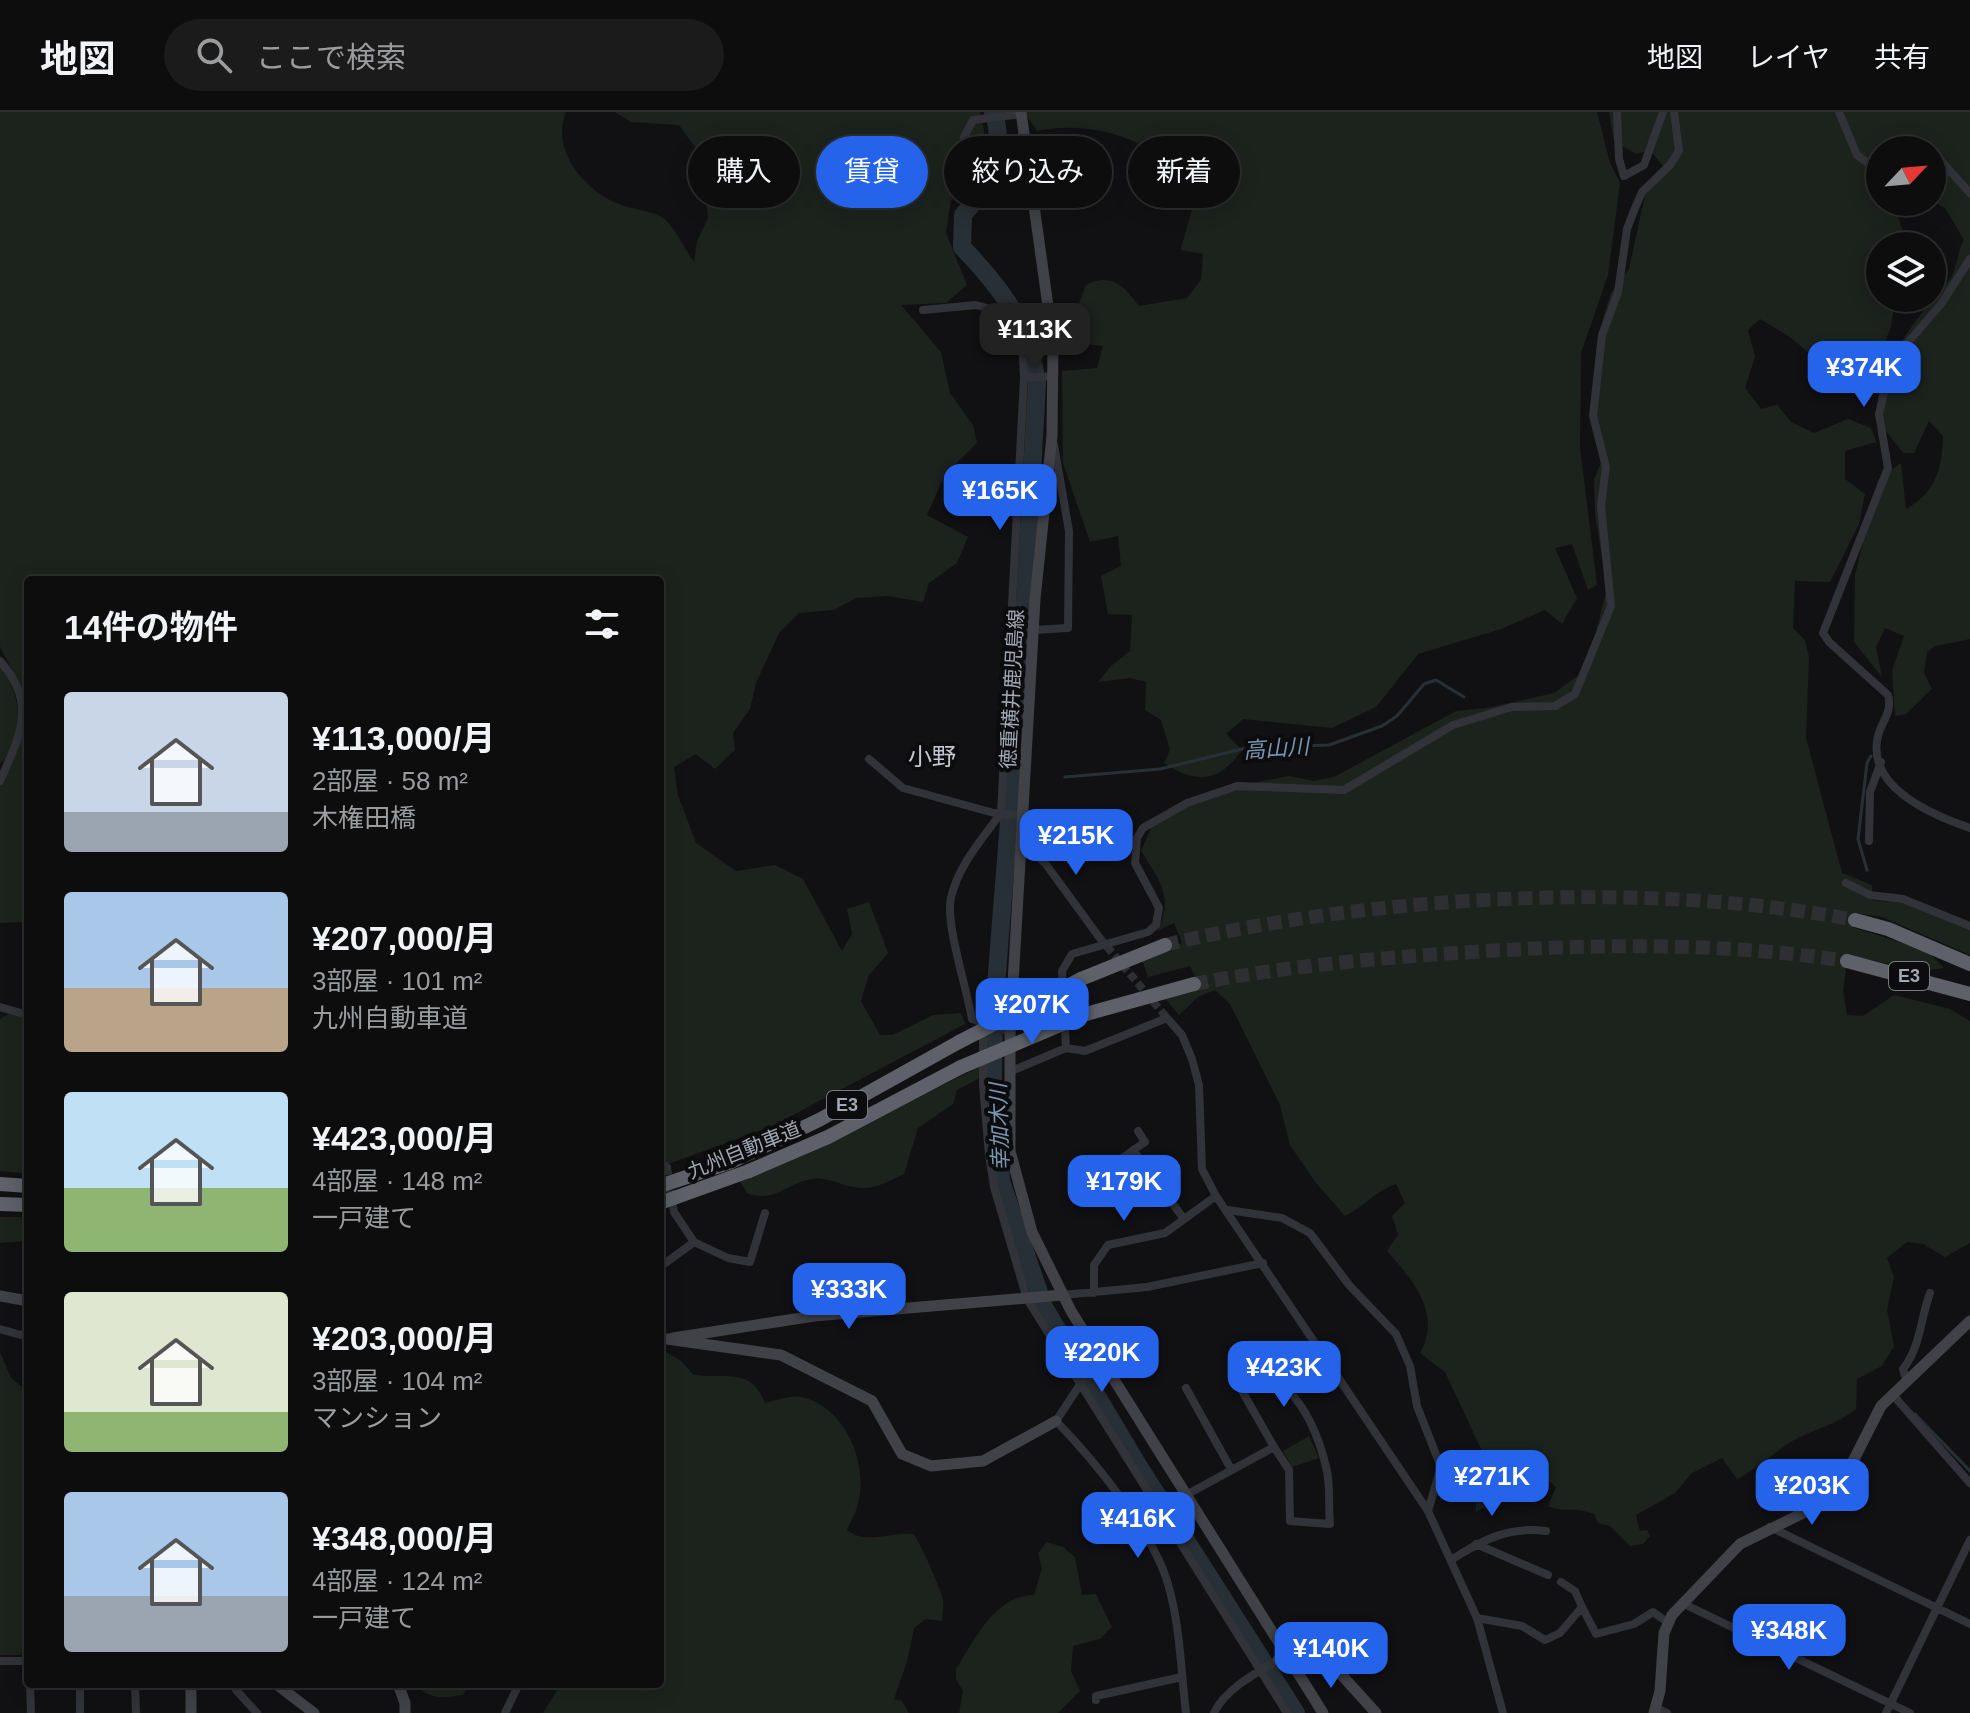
<!DOCTYPE html>
<html lang="ja">
<meta charset="utf-8">
<style>
body{margin:0;font-family:Helvetica,"Noto Sans JP",sans-serif;background:#1b1b1c;color:#f1f3f6;height:100vh;display:flex;flex-direction:column;font-size:30px;white-space:nowrap}
*{box-sizing:border-box;margin:0}
p{font-size:26px;color:#9a9c9e}
.icon{flex:none;width:44px;height:44px;fill:none;stroke:currentColor;stroke-width:2;stroke-linecap:round;stroke-linejoin:round}
.map{position:relative;flex:1;overflow:hidden}
.drawer{position:absolute;left:24px;top:464px;width:640px;height:1112px;display:flex;flex-direction:column;background:#0d0d0e;border-radius:8px;box-shadow:0 4px 20px #0003,0 0 0 2px #2d2d2e}
.drawer>*{flex:none}
.guide{position:absolute;left:688px;top:24px;width:760px;height:72px;display:flex;gap:16px}
.needle{width:52px;rotate:64deg}
.tools{position:absolute;left:1866px;top:24px;display:grid;gap:16px}
.tools a{display:grid;place-items:center;width:80px;height:80px;border-radius:50%;background:#0d0d0e;box-shadow:0 4px 20px #0003,0 0 0 2px #2d2d2e;font-size:40px}
.price{position:absolute;translate:-50% -68px;padding:0 18px;border-radius:16px;background:#2563eb;color:#fff;font-size:26px;line-height:52px;filter:drop-shadow(0 2px 4px #0008)}
.price::after{content:'';position:absolute;left:50%;top:48px;width:24px;height:18px;margin-left:-12px;background:inherit;clip-path:polygon(0 0,100% 0,50% 100%)}
.price.current{background:#222;color:#fff}
ul{padding:0;list-style:none}
li{display:flex;align-items:center;gap:24px;height:200px;padding:0 40px}
li span{display:grid;place-items:center;flex:none;width:224px;height:160px;border-radius:8px;color:#555}
li>.icon{margin-inline-start:auto}
span .icon{width:96px;height:96px;fill:#fffc;stroke-width:1}
li b{font-size:34px}
h2{display:flex;justify-content:space-between;align-items:center;height:96px;padding:0 40px;font-size:34px}
.tag{padding:0 28px;border-radius:36px;background:#0d0d0e;box-shadow:0 4px 20px #0003,0 0 0 2px #2d2d2e;font-size:28px;line-height:72px}
.tag.current{background:#2563eb;color:#fff}
header{display:flex;align-items:center;gap:48px;box-sizing:border-box;height:112px;padding:0 40px;background:#0d0d0e;border-bottom:2px solid #2d2d2e}
header strong{font-size:38px}
nav{display:flex;gap:44px;margin-inline-start:auto;font-size:28px}
.search{width:560px;height:72px;background:#1b1b1c;display:flex;align-items:center;gap:20px;box-sizing:border-box;padding:0 28px;border-radius:44px;color:#9a9c9e;font-size:30px}
.map>svg:first-child{display:block}
.green{fill:#1c231d}
.lines{fill:none;stroke-linecap:round;stroke-linejoin:round}
.stream{stroke:#283037;stroke-width:3}
.river{stroke:#283037;stroke-width:18}
.street-tunnel{stroke:#2e2f33;stroke-width:8;stroke-dasharray:8 4;stroke-linecap:butt}
.highway-tunnel{stroke:#2e2f33;stroke-width:14;stroke-dasharray:14 7;stroke-linecap:butt}
.street{stroke:#323338;stroke-width:8}
.secondary{stroke:#404248;stroke-width:11}
.highway{stroke:#5e6169;stroke-width:14}
.highway-bridge{stroke:#5e6169;stroke-width:14}
.labels{text-anchor:middle;stroke-width:8;stroke-linejoin:round;paint-order:stroke}
.shield{fill:#0c0c0e;stroke:#757982;stroke-width:2}
.shield-label{font-size:18px;font-weight:bold;fill:#a2a8b4}
.street-label{font-size:20px;fill:#a2a8b4;stroke:#0c0c0e}
.water-label{font-size:22px;font-style:italic;fill:#7895b0;stroke:#0c0c0e}
.quarter-label{font-size:24px;fill:#c3c7d0;stroke:#0c0c0e}
</style>
<header>
<strong>地図</strong>
<div class="search"><svg class="icon" aria-label="search" viewBox="0 0 24 24"><circle cx="10" cy="10" r="6"/><path d="M15 15l6 6"/></svg>ここで検索</div>
<nav><a>地図</a><a>レイヤ</a><a>共有</a></nav>
</header>
<div class="map">
<svg width="1970" height="1601" viewBox="0 0 1970 1601">
<rect width="100%" height="100%" fill="#111113"/>
<!-- green -->
<path class="green" d="M0,0H566C550,38 585,79 619,92C633,98 656,99 666,108C677,120 685,137 694,150L697,129L708,106L701,43L679,13L631,10L615,0H980L986,28L978,59L951,88L946,121L967,173L946,191L901,193L941,240L950,281L973,313L977,331L945,362L927,403L968,425L957,451L929,471L923,490L888,484L856,486L834,498L799,501L779,521L756,571L750,597L733,621L735,638L715,657L696,642L674,655L678,683L696,731L736,759L775,753L803,767L842,839L852,822L847,797L869,790L888,841L869,863L861,889L880,923H893L933,903L961,901L965,912L772,1014L660,1055V468H28V814L23,810L0,811V660C41,611 27,585 0,535Z
M1024,0H1597L1610,51L1620,71L1608,163L1581,241L1580,336L1597,473L1588,478L1572,432L1555,436L1577,486L1562,512L1545,498L1501,517L1418,542L1376,595L1332,616L1243,607L1226,622L1242,638C1219,671 1196,672 1164,651L1170,638L1161,608L1145,598L1146,570L1130,566L1098,570L1111,554L1130,539L1132,503L1108,502L1101,464L1121,454L1118,424L1090,430L1063,351L1062,259L1097,256L1103,234L1077,231L1068,220L1086,173C1111,160 1124,174 1139,194L1187,186L1201,168L1203,142L1181,138C1184,123 1196,90 1195,78C1191,54 1132,26 1110,21C1087,15 1060,14 1037,19Z
M1609,0H1970V527L1935,534L1927,540L1924,561L1932,577L1906,602L1895,604L1892,559L1904,524L1885,516L1876,535L1882,565L1854,530L1855,463L1878,368L1901,351L1906,397C1936,380 1942,357 1943,324L1929,309L1914,341H1903C1896,331 1882,317 1879,305C1870,260 1923,198 1949,168C1957,158 1957,140 1964,128L1945,96L1932,89V38H1880V90H1894L1906,130L1905,134H1880V186H1895L1891,215L1878,247L1852,258L1828,257L1790,225L1760,207L1748,218L1755,245L1745,276L1761,297L1777,293L1791,310L1814,321L1848,307L1871,316L1876,330L1845,339V367L1865,382L1859,412L1830,470L1795,469L1793,516L1805,528L1809,545L1806,626L1842,761L1872,773V788L1903,791L1970,818V843L1882,805L1855,801L1852,815L1927,839L1944,856L1922,859L1848,843L1843,878L1847,903L1863,904L1894,883L1950,897L1970,909V1131L1945,1145L1923,1132L1907,1130L1887,1146L1894,1165L1887,1198L1894,1234L1882,1254L1857,1267L1856,1297C1835,1314 1812,1317 1789,1331C1771,1343 1757,1357 1737,1367L1722,1346L1692,1361L1675,1381L1636,1403L1640,1419L1647,1418L1650,1424L1643,1432L1630,1434L1610,1414L1598,1411L1594,1402C1575,1394 1562,1401 1548,1394L1556,1375L1550,1370L1518,1366L1507,1380L1476,1400L1475,1379L1490,1356L1445,1260L1420,1241C1442,1202 1414,1169 1387,1139L1398,1123L1392,1104L1405,1091L1396,1072C1375,1079 1364,1095 1345,1104L1316,1071L1290,1033L1280,993L1230,892L1215,878L1198,885L1179,903L1164,885L1200,875L1190,854L1148,865L1142,848L1182,831L1174,811L1157,819C1175,787 1159,767 1141,739L1154,709L1221,677L1289,664L1314,669L1334,665L1456,599L1487,596L1554,581L1579,563L1594,528L1607,476L1595,402L1594,367L1604,344L1591,304L1604,203L1611,181L1629,157L1645,83L1667,59L1650,38L1637,42L1614,30Z
M0,548C17,584 33,617 0,652Z
M10,901L28,905V1062L0,1059V907Z
M981,954L982,965L957,978L953,992L918,1016L904,1062C891,1068 876,1077 862,1076C843,1076 827,1062 807,1068C782,1075 776,1089 748,1082L740,1070L833,1029Z
M0,1105H28V1129L0,1131Z
M664,1239L680,1248L694,1263C727,1267 751,1255 765,1291C775,1289 790,1283 801,1285C846,1294 870,1354 857,1395C855,1403 850,1410 847,1418C864,1433 893,1420 913,1422C919,1427 942,1480 943,1488C944,1495 942,1502 942,1509L926,1507L914,1516L907,1550L894,1587L902,1589L909,1601H543L561,1572H660V1240Z
M0,1240L11,1266L28,1280V1543H0Z
M1309,1324L1319,1346L1292,1355L1283,1339Z
M1047,1430L1063,1435L1075,1445L1082,1483L1096,1482L1112,1515L1100,1527L1073,1534L1071,1559L1080,1579L1058,1601H959L963,1579L956,1567V1557C975,1527 995,1483 1034,1483L1042,1456L1038,1441Z
M414,1572H469L463,1583C442,1586 430,1588 414,1572Z"/>
<g class="lines">
<!-- stream -->
<path class="stream" d="M1065,665L1160,657L1246,636L1329,633L1382,614L1397,604L1424,572L1436,568L1464,585
M1867,758L1858,727L1867,651L1871,644
M1915,1302L1970,1359"/>
<!-- river -->
<path class="river" d="M993,0C1007,37 988,76 963,103L962,135C1004,179 1027,210 1037,270L1022,545L994,899L993,969L1001,1069L1044,1195L1138,1353L1296,1601"/>
<!-- street-tunnel -->
<path class="street-tunnel" d="M1099,825L1167,906
M667,1055L674,1100"/>
<!-- highway-tunnel -->
<path class="highway-tunnel" d="M1165,833C1371,783 1647,768 1855,808
M1194,872C1286,854 1377,846 1471,840C1597,832 1721,830 1847,849"/>
<!-- street -->
<path class="street" d="M1617,0L1619,47L1624,64L1644,53L1663,0
M1839,0L1857,43L1880,60
M964,25L973,8L1021,2
M1903,38L1916,32L1931,38
M1932,39L1970,81
M1970,147L1941,192L1891,250L1879,302L1888,356L1823,521L1829,530L1888,583C1893,603 1879,611 1877,629C1870,678 1935,704 1970,716
M923,198L976,193L1005,201L1022,228L1024,266L1001,701C982,727 958,754 951,786C945,811 967,877 972,907L1011,920
M1024,266L1052,264
M1019,373L1048,374
M1034,518L1068,516L1069,419L1054,333
M0,549C38,592 20,623 0,669
M869,647L903,676L994,701L1025,704
M1869,729L1870,680L1881,650
M1024,732L1045,751L1099,825
M1846,771L1870,783L1903,787L1970,814
M0,895L28,903
M983,914V973L989,1043L994,1075L1027,1187L1287,1601
M1066,936L1062,859L1072,842L1148,820L1156,813L1159,796L1135,751L1137,726L1143,716L1187,691L1237,674L1344,678L1453,613L1512,595L1555,594L1575,582L1611,494L1601,394L1606,355L1593,304L1602,223L1618,180L1627,117L1635,96L1642,80L1670,53L1679,39L1674,0
M1009,960L1066,936L1085,939L1167,906L1182,923L1192,947L1199,973L1202,1057L1216,1084L1428,1399L1477,1506L1503,1601
M1133,1038L1184,1107
M660,1050L667,1055
M1107,1057L1145,1030L1138,1019
M1228,1098L1282,1106L1310,1121L1349,1173L1396,1222L1410,1254L1417,1294L1441,1355L1428,1399
M694,1130L728,1146L750,1150L765,1101
M660,1155L694,1130L674,1100
M1094,1181V1153L1108,1133L1165,1121L1216,1084
M1062,1183L1147,1175L1263,1151
M0,1217L21,1223L28,1220
M1106,1255L1083,1268L1056,1309C1094,1348 1153,1420 1168,1472C1180,1513 1181,1559 1186,1601
M1907,1270L1903,1257C1921,1234 1920,1208 1930,1181
M1186,1276L1231,1357
M1893,1283L1970,1371
M1186,1383L1274,1335L1234,1265L1245,1254C1292,1263 1316,1312 1326,1355C1331,1372 1328,1394 1330,1412L1290,1409L1289,1358L1274,1335
M1770,1415L1970,1512
M1476,1432L1548,1463
M1451,1448C1482,1428 1509,1414 1546,1419
M1561,1470L1575,1479L1582,1495
M1682,1491L1910,1601
M1477,1506L1522,1514L1545,1528L1560,1521L1582,1495L1596,1522L1634,1512L1653,1500L1667,1510
M0,1549H28
M30,1572L31,1601
M80,1572V1601
M135,1572L136,1601
M241,1572L236,1578L257,1601
M1096,1588V1584L1182,1565
M1657,1596L1667,1601
M505,1601L519,1572
M1214,1601C1225,1577 1256,1561 1278,1548
M1886,1601L1970,1428"/>
<!-- secondary -->
<path class="secondary" d="M1021,0L1053,230L1052,324L1035,487L1010,924V1039L1032,1120L1071,1199L1323,1601
M0,1184L28,1189
M673,1226L814,1204L1062,1183
M667,1227L781,1243L872,1289L902,1342L931,1354L983,1349L1056,1309
M1278,1548L1286,1543L1338,1559L1376,1601
M191,1572V1601
M276,1572L314,1601
M398,1572L405,1591V1601
M1654,1601L1660,1579L1664,1521L1672,1503L1740,1432L1811,1397L1842,1371L1881,1294L1970,1209"/>
<!-- highway -->
<path class="highway" d="M1855,808L1888,817L1970,852
M1847,849L1970,882
M1081,867L1165,833
M1086,902L1194,872
M731,1050L819,1008L959,930
M749,1059L828,1025L961,955
M0,1072L28,1074
M0,1092L28,1093"/>
<!-- highway-bridge -->
<path class="highway-bridge" d="M959,930L1081,867
M961,955L1086,902
M660,1074L731,1050
M660,1091L749,1059"/>
</g>
<g class="labels">
<!-- shield labels -->
<g class="shield">
<rect x="1889" y="850" width="40" height="28" rx="6"/>
<rect x="827" y="979" width="40" height="28" rx="6"/>
</g>
<g class="shield-label">
<text x="1909" y="870">E3</text>
<text x="847" y="999">E3</text>
</g>
<!-- street labels -->
<g class="street-label">
<text transform="translate(1012 577) rotate(-87)" y="7">徳重横井鹿児島線</text>
<text transform="translate(744 1038) rotate(-22)" y="7">九州自動車道</text>
</g>
<!-- water labels -->
<g class="water-label">
<text transform="translate(1276 636) rotate(-4)" y="8">高山川</text>
<text transform="translate(999 1015) rotate(-92)" y="8">幸加木川</text>
</g>
<!-- quarter labels -->
<g class="quarter-label">
<text x="932" y="653">小野</text>
</g>
</g>
</svg>
<div class="tools">
<a><svg class="needle" viewBox="-14 -14 28 28"><path d="M0-13l5 13h-10z" fill="#e53935"/><path d="M0 13l5-13h-10z" fill="#9a9c9e"/></svg></a>
<a><svg class="icon" aria-label="layers" viewBox="0 0 24 24"><path d="M12 4l9 5-9 5-9-5zM3 14l9 5 9-5"/></svg></a>
</div>
<b class="price current" style="left:1035px;top:259px">¥113K</b>
<b class="price" style="left:1864px;top:297px">¥374K</b>
<b class="price" style="left:1000px;top:420px">¥165K</b>
<b class="price" style="left:1076px;top:765px">¥215K</b>
<b class="price" style="left:1032px;top:934px">¥207K</b>
<b class="price" style="left:1124px;top:1111px">¥179K</b>
<b class="price" style="left:849px;top:1219px">¥333K</b>
<b class="price" style="left:1102px;top:1282px">¥220K</b>
<b class="price" style="left:1284px;top:1297px">¥423K</b>
<b class="price" style="left:1492px;top:1406px">¥271K</b>
<b class="price" style="left:1812px;top:1415px">¥203K</b>
<b class="price" style="left:1138px;top:1448px">¥416K</b>
<b class="price" style="left:1789px;top:1560px">¥348K</b>
<b class="price" style="left:1331px;top:1578px">¥140K</b>
<div class="guide">
<a class="tag">購入</a>
<a class="tag current">賃貸</a>
<a class="tag">絞り込み</a>
<a class="tag">新着</a>
</div>
<section class="drawer">
<h2>14件の物件<svg class="icon" aria-label="filters" viewBox="0 0 24 24"><path d="M4 7h16M4 17h16"/><circle cx="9" cy="7" r="2"/><circle cx="15" cy="17" r="2"/></svg></h2>
<ul>
<li><span style="background:linear-gradient(#c9d6e8 75%,#9aa5b1 0)"><svg class="icon" aria-label="home" viewBox="0 0 24 24"><path d="M3 11l9-7 9 7M6 9v11h12V9"/></svg></span><div><b>¥113,000/月</b><p>2部屋 · 58 m²</p><p>木権田橋</p></div></li>
<li><span style="background:linear-gradient(#a9c7e8 60%,#b9a48a 0)"><svg class="icon" aria-label="home" viewBox="0 0 24 24"><path d="M3 11l9-7 9 7M6 9v11h12V9"/></svg></span><div><b>¥207,000/月</b><p>3部屋 · 101 m²</p><p>九州自動車道</p></div></li>
<li><span style="background:linear-gradient(#bfe0f5 60%,#8fb573 0)"><svg class="icon" aria-label="home" viewBox="0 0 24 24"><path d="M3 11l9-7 9 7M6 9v11h12V9"/></svg></span><div><b>¥423,000/月</b><p>4部屋 · 148 m²</p><p>一戸建て</p></div></li>
<li><span style="background:linear-gradient(#dfe7d0 75%,#8fb573 0)"><svg class="icon" aria-label="home" viewBox="0 0 24 24"><path d="M3 11l9-7 9 7M6 9v11h12V9"/></svg></span><div><b>¥203,000/月</b><p>3部屋 · 104 m²</p><p>マンション</p></div></li>
<li><span style="background:linear-gradient(#a9c7e8 65%,#9aa5b1 0)"><svg class="icon" aria-label="home" viewBox="0 0 24 24"><path d="M3 11l9-7 9 7M6 9v11h12V9"/></svg></span><div><b>¥348,000/月</b><p>4部屋 · 124 m²</p><p>一戸建て</p></div></li>
</ul>
</section>
</div>
